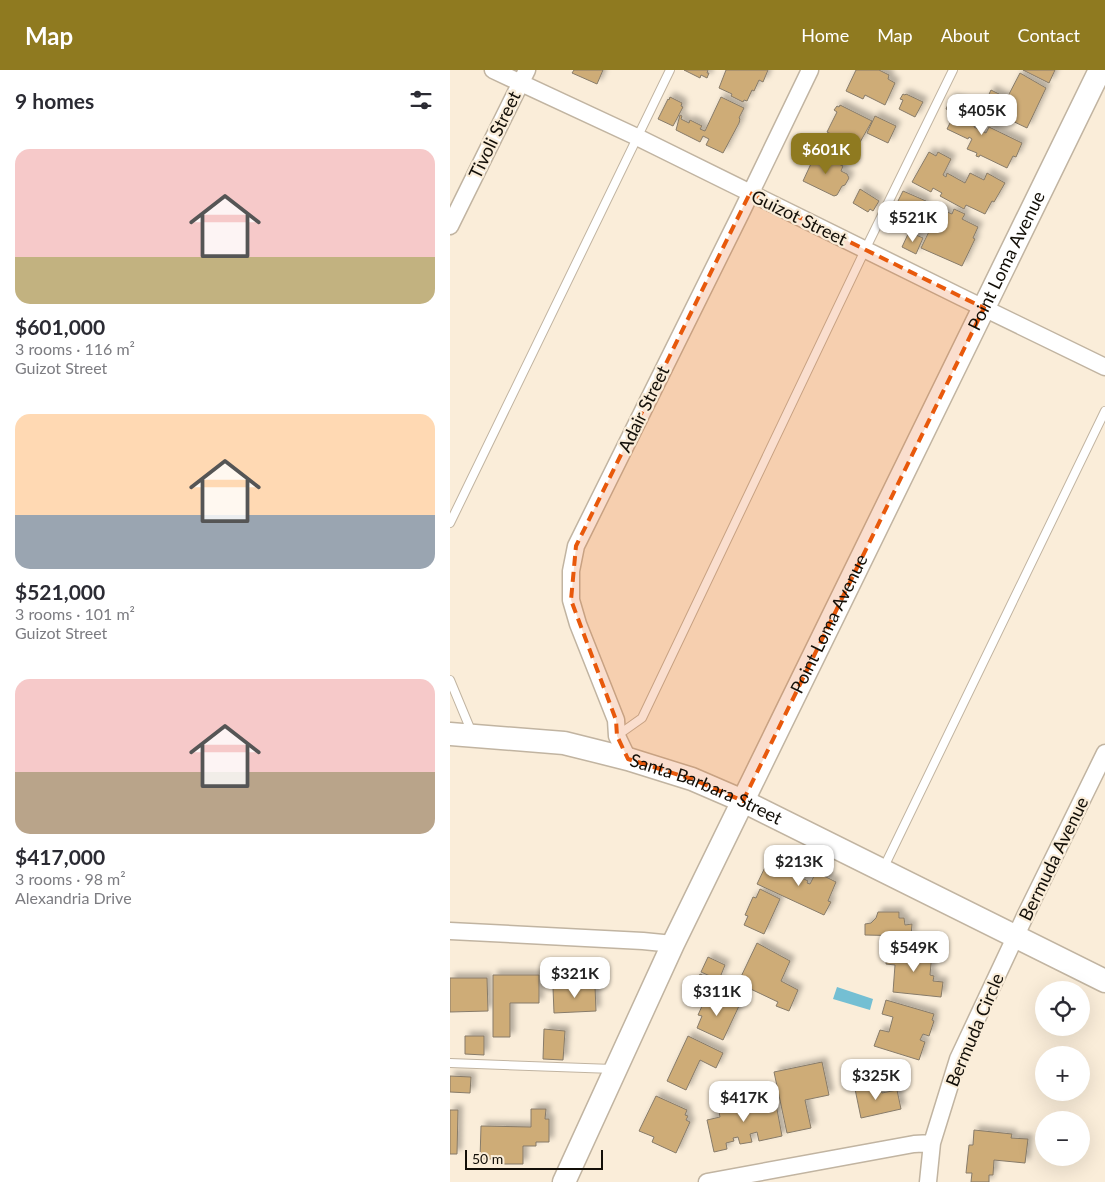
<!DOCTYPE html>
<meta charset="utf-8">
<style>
body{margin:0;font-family:Lato,sans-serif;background:#f7f7f7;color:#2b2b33;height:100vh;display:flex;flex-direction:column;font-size:19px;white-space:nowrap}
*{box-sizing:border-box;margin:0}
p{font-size:16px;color:#7c7c81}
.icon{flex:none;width:28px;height:28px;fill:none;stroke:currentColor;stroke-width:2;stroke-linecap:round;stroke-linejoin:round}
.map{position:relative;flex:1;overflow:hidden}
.panel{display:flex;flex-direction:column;background:#fff;width:450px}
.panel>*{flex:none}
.buttons{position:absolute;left:585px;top:911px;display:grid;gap:10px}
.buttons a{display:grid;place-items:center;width:55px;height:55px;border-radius:50%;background:#fff;box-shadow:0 5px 20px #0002;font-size:25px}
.scale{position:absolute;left:15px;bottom:12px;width:138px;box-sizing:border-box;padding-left:5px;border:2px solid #130f08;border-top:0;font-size:14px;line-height:18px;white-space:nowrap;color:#130f08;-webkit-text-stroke:4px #faedd9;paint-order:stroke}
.price{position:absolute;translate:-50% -42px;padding:0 11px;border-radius:10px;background:#fff;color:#222;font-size:16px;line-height:32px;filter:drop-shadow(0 1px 2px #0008)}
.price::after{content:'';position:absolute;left:50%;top:30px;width:15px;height:11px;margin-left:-8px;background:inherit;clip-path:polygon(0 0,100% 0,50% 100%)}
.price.current{background:#8f7a20;color:#fff}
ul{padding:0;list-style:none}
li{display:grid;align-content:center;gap:10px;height:265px;padding:0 15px}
li span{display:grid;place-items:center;height:155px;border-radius:15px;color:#555}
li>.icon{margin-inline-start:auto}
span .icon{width:90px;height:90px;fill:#fffc;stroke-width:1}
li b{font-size:21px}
h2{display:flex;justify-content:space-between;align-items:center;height:60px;padding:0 15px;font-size:21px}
header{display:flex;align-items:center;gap:30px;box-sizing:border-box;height:70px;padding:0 25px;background:#8f7a20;color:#fff}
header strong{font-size:24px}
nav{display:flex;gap:28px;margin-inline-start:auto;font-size:18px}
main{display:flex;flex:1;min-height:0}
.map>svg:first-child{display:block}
.water{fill:#74bfd3}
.building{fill:#ceac77;stroke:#877b69;filter:url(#shadow)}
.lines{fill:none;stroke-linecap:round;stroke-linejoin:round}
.lane-casing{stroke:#c1b4a1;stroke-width:10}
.street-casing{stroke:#c1b4a1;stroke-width:19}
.secondary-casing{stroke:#c1b4a1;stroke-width:25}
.lane{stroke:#fff;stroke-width:8}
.street{stroke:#fff;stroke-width:16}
.secondary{stroke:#fff;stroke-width:22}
.marked{fill:#e8590c;fill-opacity:0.2;stroke:#e8590c;stroke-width:4;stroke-dasharray:10 6;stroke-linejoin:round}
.labels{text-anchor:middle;stroke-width:4.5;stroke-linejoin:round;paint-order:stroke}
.street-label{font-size:18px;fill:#130f08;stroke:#faedd9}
</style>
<header>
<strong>Map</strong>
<nav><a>Home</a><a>Map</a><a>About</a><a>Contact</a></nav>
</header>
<main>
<section class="panel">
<h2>9 homes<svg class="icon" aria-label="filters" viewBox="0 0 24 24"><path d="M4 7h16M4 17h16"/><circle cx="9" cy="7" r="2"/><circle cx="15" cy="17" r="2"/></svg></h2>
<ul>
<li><span style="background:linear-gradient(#f6c9c9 70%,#c2b280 0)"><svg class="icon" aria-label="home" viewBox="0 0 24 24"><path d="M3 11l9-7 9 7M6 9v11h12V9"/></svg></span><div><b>$601,000</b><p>3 rooms · 116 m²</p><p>Guizot Street</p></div></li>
<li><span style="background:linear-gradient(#ffd9b3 65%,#9aa5b1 0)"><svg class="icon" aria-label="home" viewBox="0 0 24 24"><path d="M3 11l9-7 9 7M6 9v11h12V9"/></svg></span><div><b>$521,000</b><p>3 rooms · 101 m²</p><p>Guizot Street</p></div></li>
<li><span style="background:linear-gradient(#f6c9c9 60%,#b9a48a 0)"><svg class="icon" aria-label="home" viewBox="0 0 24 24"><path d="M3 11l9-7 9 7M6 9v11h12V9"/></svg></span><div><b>$417,000</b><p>3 rooms · 98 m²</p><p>Alexandria Drive</p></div></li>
</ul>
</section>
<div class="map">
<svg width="655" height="1112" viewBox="0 0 655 1112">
<defs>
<filter id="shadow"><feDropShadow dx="4.5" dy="-4.5" stdDeviation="2.5" flood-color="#0004"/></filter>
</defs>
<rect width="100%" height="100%" fill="#faedd9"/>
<!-- water -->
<path class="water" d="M387,917L423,929L420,940L383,929Z"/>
<!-- building -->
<path class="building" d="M124,0H153L147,14L122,3Z
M234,0H258L257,3H259L257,8L251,5L250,8Z
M276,0H318L313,12L309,10L304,21L302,20L297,31L294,30L293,32L281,26L282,24L269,18Z
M406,0H429L439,5L438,9L445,13L435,35L415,25L413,29L396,21Z
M573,0H605L599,13Z
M570,3L596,18L577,58L533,37L541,20L557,28Z
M453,24L455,25L456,24L473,32L465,47L449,39L453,30L450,29Z
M220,27L232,33L231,36L233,37L223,56L208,49L218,29L219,30Z
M271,27L294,38L289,48L290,49L289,53L273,83L256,75L259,69L253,66L250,72L226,60L230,45L232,46L231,49L239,53L240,50L252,56L250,59L255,61Z
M501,28L509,32L510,30L513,35L530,43L524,57L536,63L539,57L572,73L566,87L563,86L557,98L530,85L529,87L526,86L527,83L517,79L522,69L519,67L518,69L497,59L504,45L508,47L509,45L496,39Z
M390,35L422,51L409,74L406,72L404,76L377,62L387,42L384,40L387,36L389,37Z
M425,46L446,56L438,73L417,63Z
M479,82L486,86L488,82L501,89L493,105L496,107L497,103L515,113L520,103L534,110L537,103L555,113L544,132L542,131L535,144L516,135L514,139L490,126L492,123L483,118L481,122L462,112Z
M366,83L393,96L391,101L397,104L399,108L395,115L392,116L387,125L384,126L353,111Z
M410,119L429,131L423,141L420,139L418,142L403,133Z
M453,121L476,131L462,159L445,151L453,136L449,134L448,131Z
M490,139L502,144L504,139L515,144L512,149L528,157L523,168L525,169L512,196L471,178Z
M459,162L473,168L466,184L452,177Z
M318,791L358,811L357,813L360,814L366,802L386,812L378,831L381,832L374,845L307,814Z
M310,819L330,829L314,864L294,855L298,846L295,845L303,827L306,828Z
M428,842H449V848H454L455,855L462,854L461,866L415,865V854L421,853L426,848Z
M307,873L340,891L331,911L348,920L339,941L326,936L328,932L288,913Z
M437,880L482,883L480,905L484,906L483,911L493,912L491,927L443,922L445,895L436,894Z
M258,887L275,895L269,910L251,902Z
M250,904L265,911L258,925L243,918Z
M43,905H89V933H60V967H43Z
M0,908H37L38,941L0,942Z
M145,916L146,941L104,943L103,918Z
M257,925L273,933L274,929L289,936L273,970L247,958L252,946L248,945Z
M436,930L484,944L482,950L484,951L479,966L473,964L470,970L475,972L469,990L424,976L430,960L439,962L443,947L432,944Z
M94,959L115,961L113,990L93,989Z
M15,966H34V985L15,984Z
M238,966L273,983L266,998L250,990L236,1020L217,1011Z
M372,992L379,1025L355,1030L361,1058L337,1063L324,1002Z
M0,1006L21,1007L20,1023L0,1022Z
M430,1014L432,1023L447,1020L451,1039L411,1048L405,1019Z
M206,1026L237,1040L235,1045L238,1046L236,1050L240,1052L226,1083L202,1072L204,1067L189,1061Z
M316,1028L318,1036L326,1034L332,1066L309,1071L307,1062L300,1064L302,1072L290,1074L288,1067L283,1068L284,1071L276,1073L277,1079L264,1082L257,1050L270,1047L267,1032L286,1029L287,1034Z
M81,1039H96L95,1049H99V1072H86V1076H73V1094H45V1089H30L31,1056L81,1057Z
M0,1040H8L7,1084H0Z
M524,1060L562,1064L561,1068L578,1069L575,1093L544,1090L543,1105H539V1112H521L522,1103H516L519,1075H523Z"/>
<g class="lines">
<defs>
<path id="lane" d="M0,453L220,0
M0,610L22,663
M168,665L192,648L415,180L503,0
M433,799L655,341
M0,993L163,999"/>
<path id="street" d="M43,0L187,67L511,227L655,297
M0,156L77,0
M178,689L167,666L166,650L128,554L121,530V501L126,476L291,143L360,0
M0,861L193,871L223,874
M257,1112L464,1074L482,1073
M478,1112L482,1073L508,989L576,844L655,683"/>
<g id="secondary">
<path id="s1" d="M0,664L114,673L178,689L242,709L293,731L655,911"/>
<path id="s2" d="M114,1112L223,874L650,0"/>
</g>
</defs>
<!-- lane casing -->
<use href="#lane" class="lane-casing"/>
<!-- street casing -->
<use href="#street" class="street-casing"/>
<!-- secondary casing -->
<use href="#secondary" class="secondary-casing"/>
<!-- lane -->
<use href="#lane" class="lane"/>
<!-- street -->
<use href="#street" class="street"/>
<!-- secondary -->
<use href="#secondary" class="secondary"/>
</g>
<!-- marked area -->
<path class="marked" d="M300,123L534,238L293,731L242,709L178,689L167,666L166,650L121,530L126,476Z"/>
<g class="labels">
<!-- street labels -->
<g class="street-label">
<text transform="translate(45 65) rotate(-64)" y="6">Tivoli Street</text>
<text transform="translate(349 148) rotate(26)" y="6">Guizot Street</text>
<text dy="6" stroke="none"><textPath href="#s2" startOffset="1022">Point Loma Avenue</textPath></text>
<text transform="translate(194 339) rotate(-64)" y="6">Adair Street</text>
<text dy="6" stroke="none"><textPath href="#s2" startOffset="618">Point Loma Avenue</textPath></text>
<text dy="6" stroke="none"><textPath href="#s1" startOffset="264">Santa Barbara Street</textPath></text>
<text transform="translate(604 789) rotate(-64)" y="6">Bermuda Avenue</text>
<text transform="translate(525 960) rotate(-67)" y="6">Bermuda Circle</text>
</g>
</g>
</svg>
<div class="buttons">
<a><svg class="icon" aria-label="locate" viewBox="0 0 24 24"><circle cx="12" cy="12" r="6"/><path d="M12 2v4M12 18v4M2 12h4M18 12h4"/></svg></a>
<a>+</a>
<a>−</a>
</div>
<div class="scale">50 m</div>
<b class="price" style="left:532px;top:66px">$405K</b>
<b class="price current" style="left:376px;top:105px">$601K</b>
<b class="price" style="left:463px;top:173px">$521K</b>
<b class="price" style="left:349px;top:817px">$213K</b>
<b class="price" style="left:464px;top:903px">$549K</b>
<b class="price" style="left:125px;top:929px">$321K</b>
<b class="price" style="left:267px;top:947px">$311K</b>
<b class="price" style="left:426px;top:1031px">$325K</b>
<b class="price" style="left:294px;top:1053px">$417K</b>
</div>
</main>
